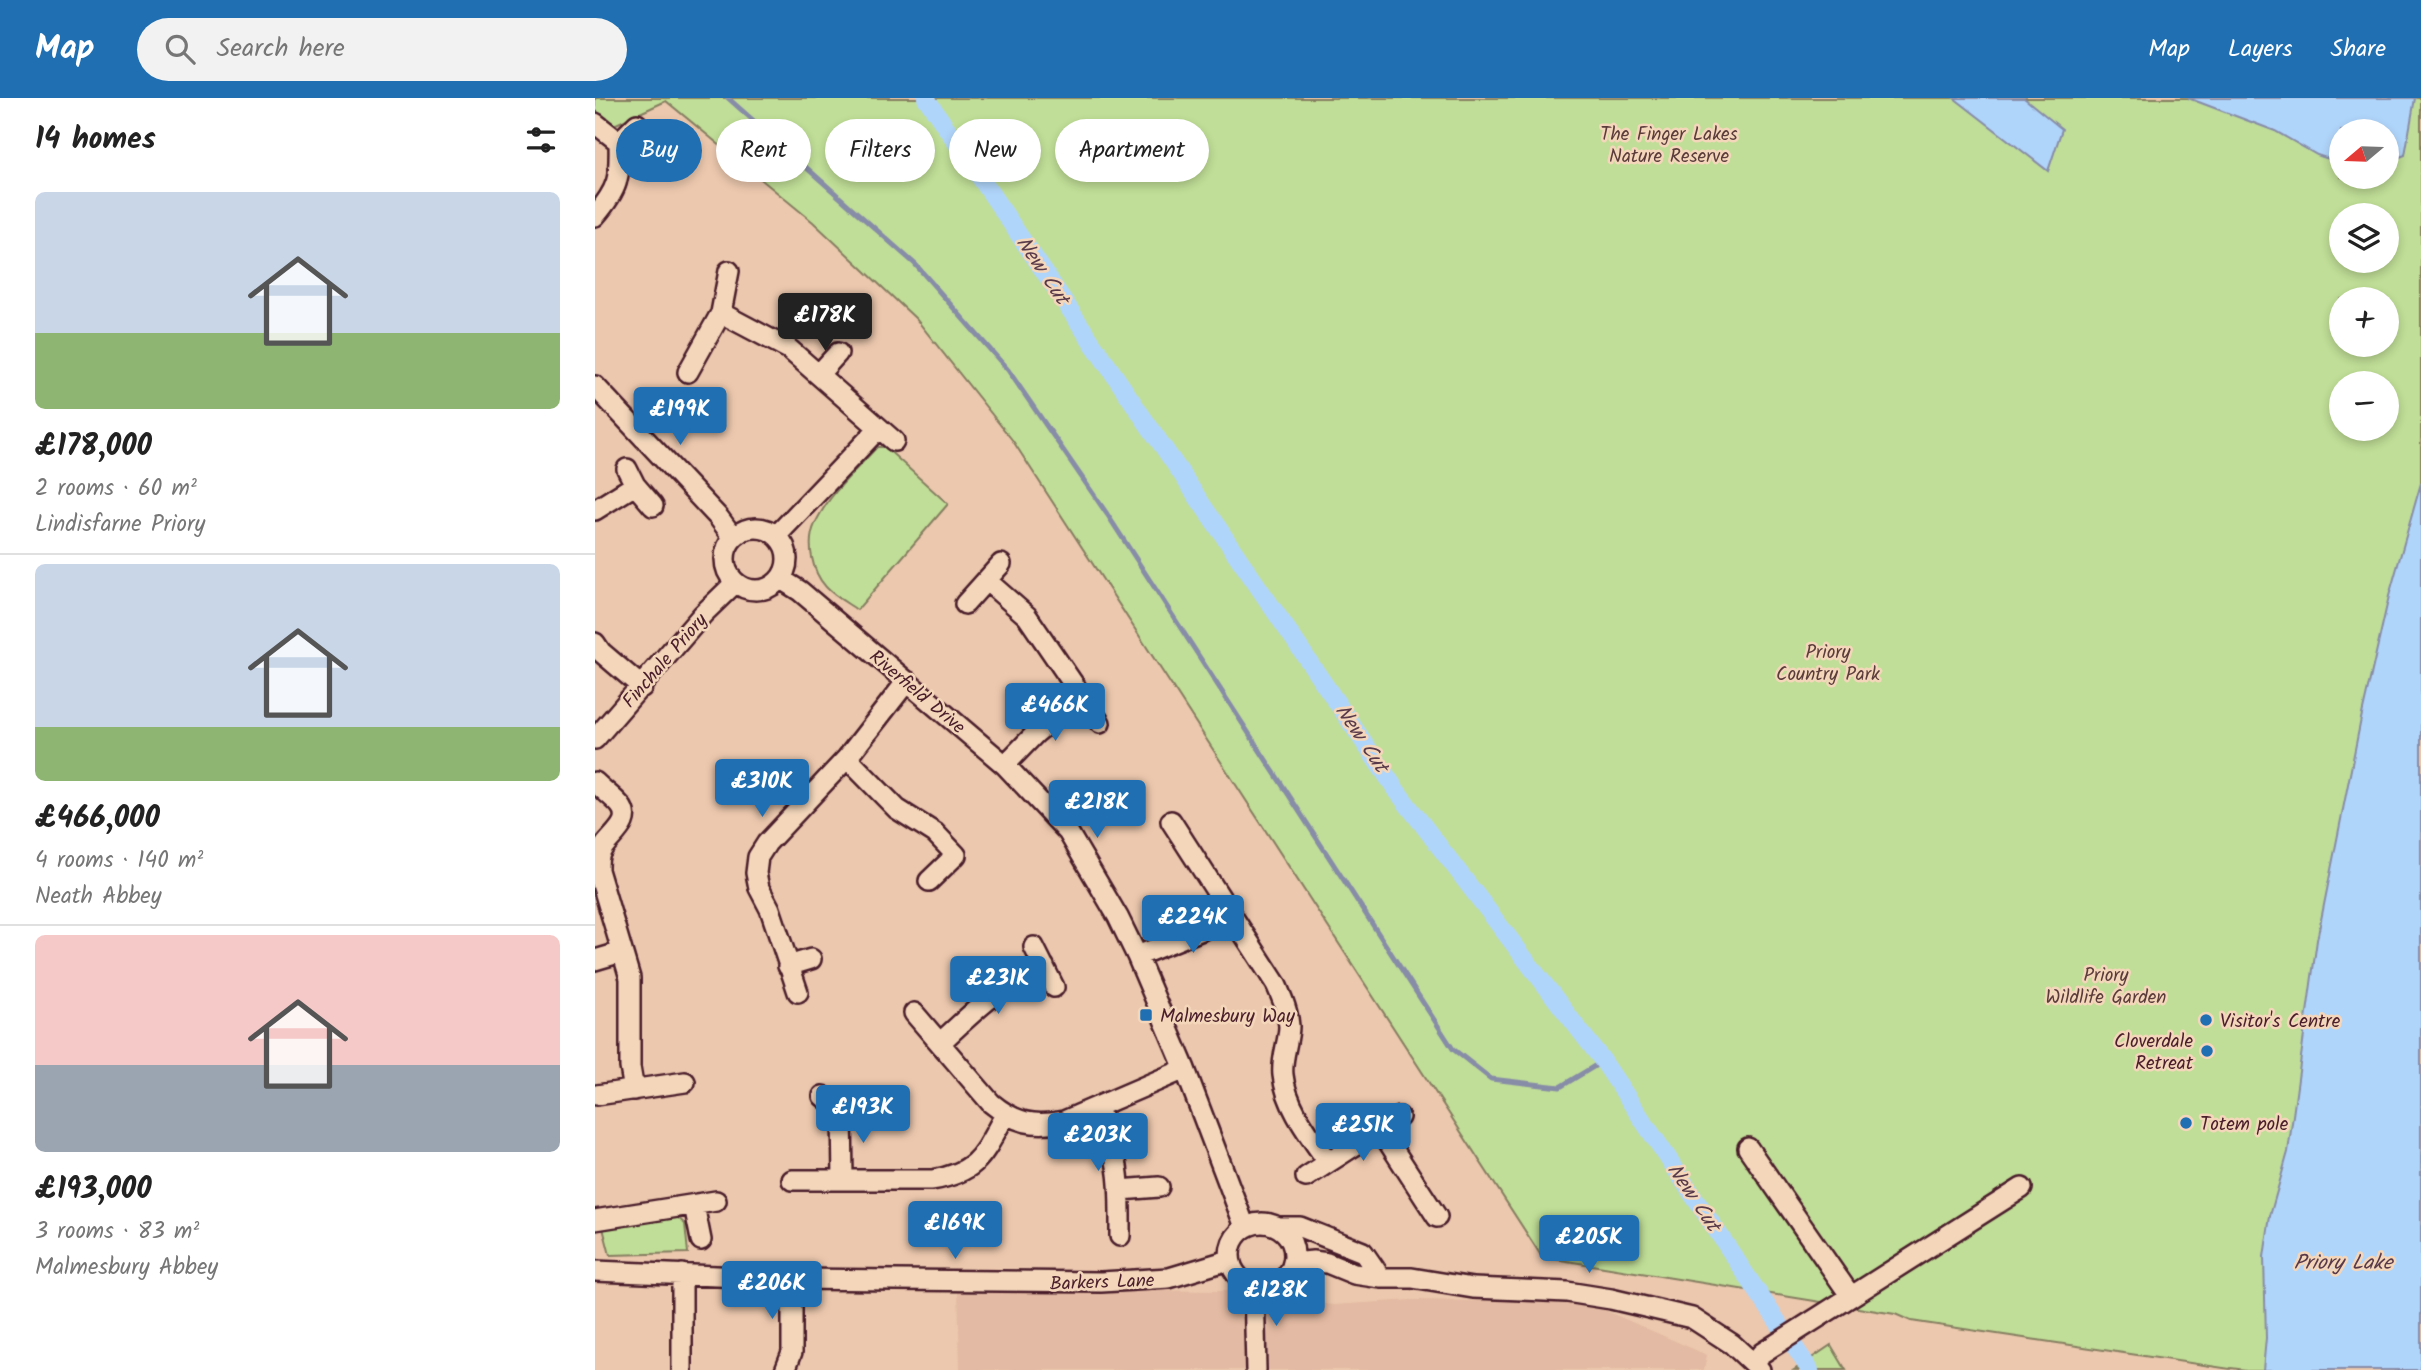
<!DOCTYPE html>
<meta charset="utf-8">
<style>
body{margin:0;font-family:Kalam,sans-serif;background:#f2f2f2;color:#222;height:100vh;display:flex;flex-direction:column;font-size:26px;white-space:nowrap}
*{box-sizing:border-box;margin:0}
p{font-size:23px;color:#767676}
.icon{flex:none;width:38px;height:38px;fill:none;stroke:currentColor;stroke-width:2;stroke-linecap:round;stroke-linejoin:round}
.map{position:relative;flex:1;overflow:hidden}
.panel{display:flex;flex-direction:column;background:#fff;width:595px}
.panel>*{flex:none}
.hud{position:absolute;left:21px;top:21px;width:665px;height:63px;display:flex;gap:14px}
.needle{width:46px;rotate:251deg}
.tools{position:absolute;left:1734px;top:21px;display:grid;gap:14px}
.tools a{display:grid;place-items:center;width:70px;height:70px;border-radius:50%;background:#fff;box-shadow:0 4px 10px #0003;font-size:35px}
.price{position:absolute;translate:-50% -60px;padding:0 16px;border-radius:7px;background:#1f6fb2;color:#fff;font-size:23px;line-height:46px;filter:drop-shadow(0 2px 4px #0008)}
.price::after{content:'';position:absolute;left:50%;top:42px;width:21px;height:16px;margin-left:-10px;background:inherit;clip-path:polygon(0 0,100% 0,50% 100%)}
.price.selected{background:#222;color:#fff}
ul{padding:0;list-style:none}
li{display:grid;align-content:center;gap:14px;height:371px;padding:0 35px}
li+li{border-top:2px solid #e0e0e0}
li span{display:grid;place-items:center;height:217px;border-radius:10px;color:#555}
li>.icon{margin-inline-start:auto}
span .icon{width:126px;height:126px;fill:#fffc;stroke-width:1}
li b{font-size:30px}
h2{display:flex;justify-content:space-between;align-items:center;height:84px;padding:0 35px;font-size:30px}
.tag{padding:0 24px;border-radius:32px;background:#fff;box-shadow:0 4px 10px #0003;font-size:24px;line-height:63px}
.tag.selected{background:#1f6fb2;color:#fff}
header{display:flex;align-items:center;gap:42px;box-sizing:border-box;height:98px;padding:0 35px;background:#1f6fb2;color:#fff}
header strong{font-size:33px}
nav{display:flex;gap:38px;margin-inline-start:auto;font-size:24px}
.search{width:490px;height:63px;background:#f2f2f2;display:flex;align-items:center;gap:18px;box-sizing:border-box;padding:0 24px;border-radius:38px;color:#767676;font-size:26px}
main{display:flex;flex:1;min-height:0}
.map>svg:first-child{display:block}
.built{fill:#e3baa3}
.green{fill:#c0de97;stroke:#857e61;stroke-width:2;fill-rule:evenodd}
.water{fill:#b0d5fa;stroke:#878ca7;stroke-width:2}
.lines{fill:none;stroke-linecap:round;stroke-linejoin:round}
.stream{stroke:#878ca7;stroke-width:5}
.canal{stroke:#b0d5fa;stroke-width:18}
.minor-casing{stroke:#4a1f2b;stroke-width:24}
.minor{stroke:#f4d7bb;stroke-width:19}
.poi-dot{fill:#1f6fb2;stroke:#f4d7bb;stroke-width:2.5}
.labels{text-anchor:middle;stroke-width:5;stroke-linejoin:round;paint-order:stroke}
.park-label{font-size:19px;fill:#5c3c3b;stroke:#f4d7bb}
.street-label{font-size:19px;fill:#4a1f2b;stroke:#f4d7bb}
.poi-label{font-size:19px;fill:#4a1f2b;stroke:#f4d7bb;text-anchor:start}
.water-label{font-size:21px;font-style:italic;fill:#593a4a;stroke:#f4d7bb}
</style>
<header>
<strong>Map</strong>
<div class="search"><svg class="icon" aria-label="search" viewBox="0 0 24 24"><circle cx="10" cy="10" r="6"/><path d="M15 15l6 6"/></svg>Search here</div>
<nav><a>Map</a><a>Layers</a><a>Share</a></nav>
</header>
<main>
<section class="panel">
<h2>14 homes<svg class="icon" aria-label="filters" viewBox="0 0 24 24"><path d="M4 7h16M4 17h16"/><circle cx="9" cy="7" r="2"/><circle cx="15" cy="17" r="2"/></svg></h2>
<ul>
<li><span style="background:linear-gradient(#c9d6e8 65%,#8fb573 0)"><svg class="icon" aria-label="home" viewBox="0 0 24 24"><path d="M3 11l9-7 9 7M6 9v11h12V9"/></svg></span><div><b>£178,000</b><p>2 rooms · 60 m²</p><p>Lindisfarne Priory</p></div></li>
<li><span style="background:linear-gradient(#c9d6e8 75%,#8fb573 0)"><svg class="icon" aria-label="home" viewBox="0 0 24 24"><path d="M3 11l9-7 9 7M6 9v11h12V9"/></svg></span><div><b>£466,000</b><p>4 rooms · 140 m²</p><p>Neath Abbey</p></div></li>
<li><span style="background:linear-gradient(#f6c9c9 60%,#9aa5b1 0)"><svg class="icon" aria-label="home" viewBox="0 0 24 24"><path d="M3 11l9-7 9 7M6 9v11h12V9"/></svg></span><div><b>£193,000</b><p>3 rooms · 83 m²</p><p>Malmesbury Abbey</p></div></li>
</ul>
</section>
<div class="map">
<svg width="1826" height="1272" viewBox="0 0 1826 1272">
<rect width="100%" height="100%" fill="#ecc8ae"/>
<filter id="ink" filterUnits="userSpaceOnUse"><feTurbulence type="fractalNoise" baseFrequency=".0143" numOctaves="2"/><feDisplacementMap in="SourceGraphic" scale="14" xChannelSelector="R" yChannelSelector="G"/><feConvolveMatrix kernelMatrix="1 2 1 2 8 2 1 2 1" color-interpolation-filters="sRGB"/></filter>
<g filter="url(#ink)">
<!-- built -->
<path class="built" d="M363,1191L638,1193L738,1207L816,1202L991,1204L1112,1257L1109,1272H365Z"/>
<!-- green -->
<path class="green" d="M0,0H1826V1272H1651L1636,1270L1635,1271L1316,1223L1300,1216L947,1159L418,343L321,221L218,124L71,3L19,27L0,12ZM1746,33H1792V79H1746ZM1746,117H1792V163H1746ZM1746,201H1792V247H1746ZM1746,285H1792V331H1746Z
M282,349H290L353,406L262,512C252,505 239,498 231,489C217,474 211,445 220,426C233,397 261,372 282,349Z
M81,1118L90,1126L93,1155L15,1157L8,1130Z
M1236,1247L1251,1272H1199Z"/>
<!-- water -->
<path class="water" d="M1359,0H1429L1467,31L1453,73Z
M1593,0H1820L1810,57L1792,64V33H1746V65L1722,57L1680,33Z
M1826,385V1272H1668L1671,1240L1669,1159L1675,1118L1693,1054L1722,842L1766,621L1794,498Z"/>
<g class="lines">
<!-- stream -->
<path class="stream" d="M133,0L320,166L413,272L512,416L858,951L896,981L965,989L1008,963"/>
<!-- canal -->
<path class="canal" d="M331,0L802,693L1008,963L1215,1272"/>
<defs>
<path id="minor" d="M0,25L24,44
M0,118C24,90 25,80 24,44L42,26
M126,215L194,251L299,343
M93,274L126,215L134,173
M224,276L243,255
M0,288L124,420L138,439
M32,371L40,387L58,408
M0,412L40,387
M130 461a31 31 0 1 1 62 0a31 31 0 1 1-62 0Z
M182,437L284,330
M186,481L205,493L410,667L473,734L523,819L542,858L590,971L650,1129
M392,483L432,518L505,625
M370,506L406,466
M0,545L6,554L47,589
M0,641L108,516L140,485
M252,660L302,711L340,735L361,757L334,783
M410,667L441,635L486,598
M0,684C8,692 18,699 25,707C39,724 16,737 8,750C3,757 3,763 3,772L35,880V969L39,992
M576,723L681,886C687,900 693,913 694,928C694,944 686,960 688,977C691,1008 715,1038 733,1064
M439,849L459,889
M542,858L607,832L635,816
M0,862L27,854
M193,868L216,861
M203,894L175,811L164,790L161,775L163,759L172,745L252,660L312,583
M319,915L396,1005C420,1025 439,1029 469,1023L590,971
M345,945C377,915 407,885 449,868
M2,997L90,984
M228,998L247,1013L248,1081
M502,1009C507,1022 515,1036 518,1050C526,1078 525,1108 525,1138
M247,1013L263,1004
M785,1031L842,1119
M1153,1050L1255,1197
M711,1079L804,1019
M197,1082H337C384,1074 388,1056 410,1017
M525,1092L564,1089
M99,1107L106,1142
M0,1122L121,1103
M635 1157a32 32 0 1 1 64 0a32 32 0 1 1-64 0Z
M684,1129H705L768,1154L786,1180
M698,1165L718,1163L732,1165L759,1176L786,1180H817L878,1190L972,1194L1016,1201L1097,1220L1137,1246L1165,1272
M0,1173L197,1181L506,1184L574,1180L634,1162
M87,1176V1272
M659,1188L661,1272
M1159,1265L1167,1255L1427,1090
M190,1272L197,1254V1181"/>
</defs>
<!-- minor casing -->
<use href="#minor" class="minor-casing"/>
<!-- minor -->
<use href="#minor" class="minor"/>
</g>
</g>
<!-- markers -->
<g class="poi-dot">
<rect x="544" y="910" width="14" height="14" rx="3.5"/>
<circle cx="1611" cy="922" r="7"/>
<circle cx="1612" cy="953" r="7"/>
<circle cx="1591" cy="1025" r="7"/>
</g>
<g class="labels">
<!-- park labels -->
<g class="park-label">
<text x="1074" y="42">The Finger Lakes<tspan x="1074" dy="22">Nature Reserve</tspan></text>
<text x="1233" y="560">Priory<tspan x="1233" dy="22">Country Park</tspan></text>
<text x="1511" y="883">Priory<tspan x="1511" dy="22">Wildlife Garden</tspan></text>
</g>
<!-- street labels -->
<g class="street-label">
<text transform="translate(69 562) rotate(-49)" y="7">Finchale Priory</text>
<text transform="translate(323 593) rotate(40)" y="7">Riverfield Drive</text>
<text transform="translate(507 1183) rotate(-2)" y="7">Barkers Lane</text>
</g>
<!-- poi labels -->
<g class="poi-label">
<text x="565" y="924">Malmesbury Way</text>
<text x="1625" y="929">Visitor's Centre</text>
<text x="1598" y="949" text-anchor="end">Cloverdale<tspan x="1598" dy="22">Retreat</tspan></text>
<text x="1605" y="1032">Totem pole</text>
</g>
<!-- water labels -->
<g class="water-label">
<text transform="translate(448 172) rotate(56)" y="7">New Cut</text>
<text transform="translate(767 640) rotate(56)" y="7">New Cut</text>
<text transform="translate(1099 1099) rotate(56)" y="7">New Cut</text>
<text x="1748" y="1171">Priory Lake</text>
</g>
</g>
</svg>
<div class="tools">
<a><svg class="needle" viewBox="-14 -14 28 28"><path d="M0-13l5 13h-10z" fill="#e53935"/><path d="M0 13l5-13h-10z" fill="#767676"/></svg></a>
<a><svg class="icon" aria-label="layers" viewBox="0 0 24 24"><path d="M12 4l9 5-9 5-9-5zM3 14l9 5 9-5"/></svg></a>
<a>+</a>
<a>−</a>
</div>
<b class="price selected" style="left:230px;top:255px">£178K</b>
<b class="price" style="left:85px;top:349px">£199K</b>
<b class="price" style="left:460px;top:645px">£466K</b>
<b class="price" style="left:167px;top:721px">£310K</b>
<b class="price" style="left:502px;top:742px">£218K</b>
<b class="price" style="left:598px;top:857px">£224K</b>
<b class="price" style="left:403px;top:918px">£231K</b>
<b class="price" style="left:268px;top:1047px">£193K</b>
<b class="price" style="left:768px;top:1065px">£251K</b>
<b class="price" style="left:503px;top:1075px">£203K</b>
<b class="price" style="left:360px;top:1163px">£169K</b>
<b class="price" style="left:994px;top:1177px">£205K</b>
<b class="price" style="left:177px;top:1223px">£206K</b>
<b class="price" style="left:681px;top:1230px">£128K</b>
<div class="hud">
<a class="tag selected">Buy</a>
<a class="tag">Rent</a>
<a class="tag">Filters</a>
<a class="tag">New</a>
<a class="tag">Apartment</a>
</div>
</div>
</main>
